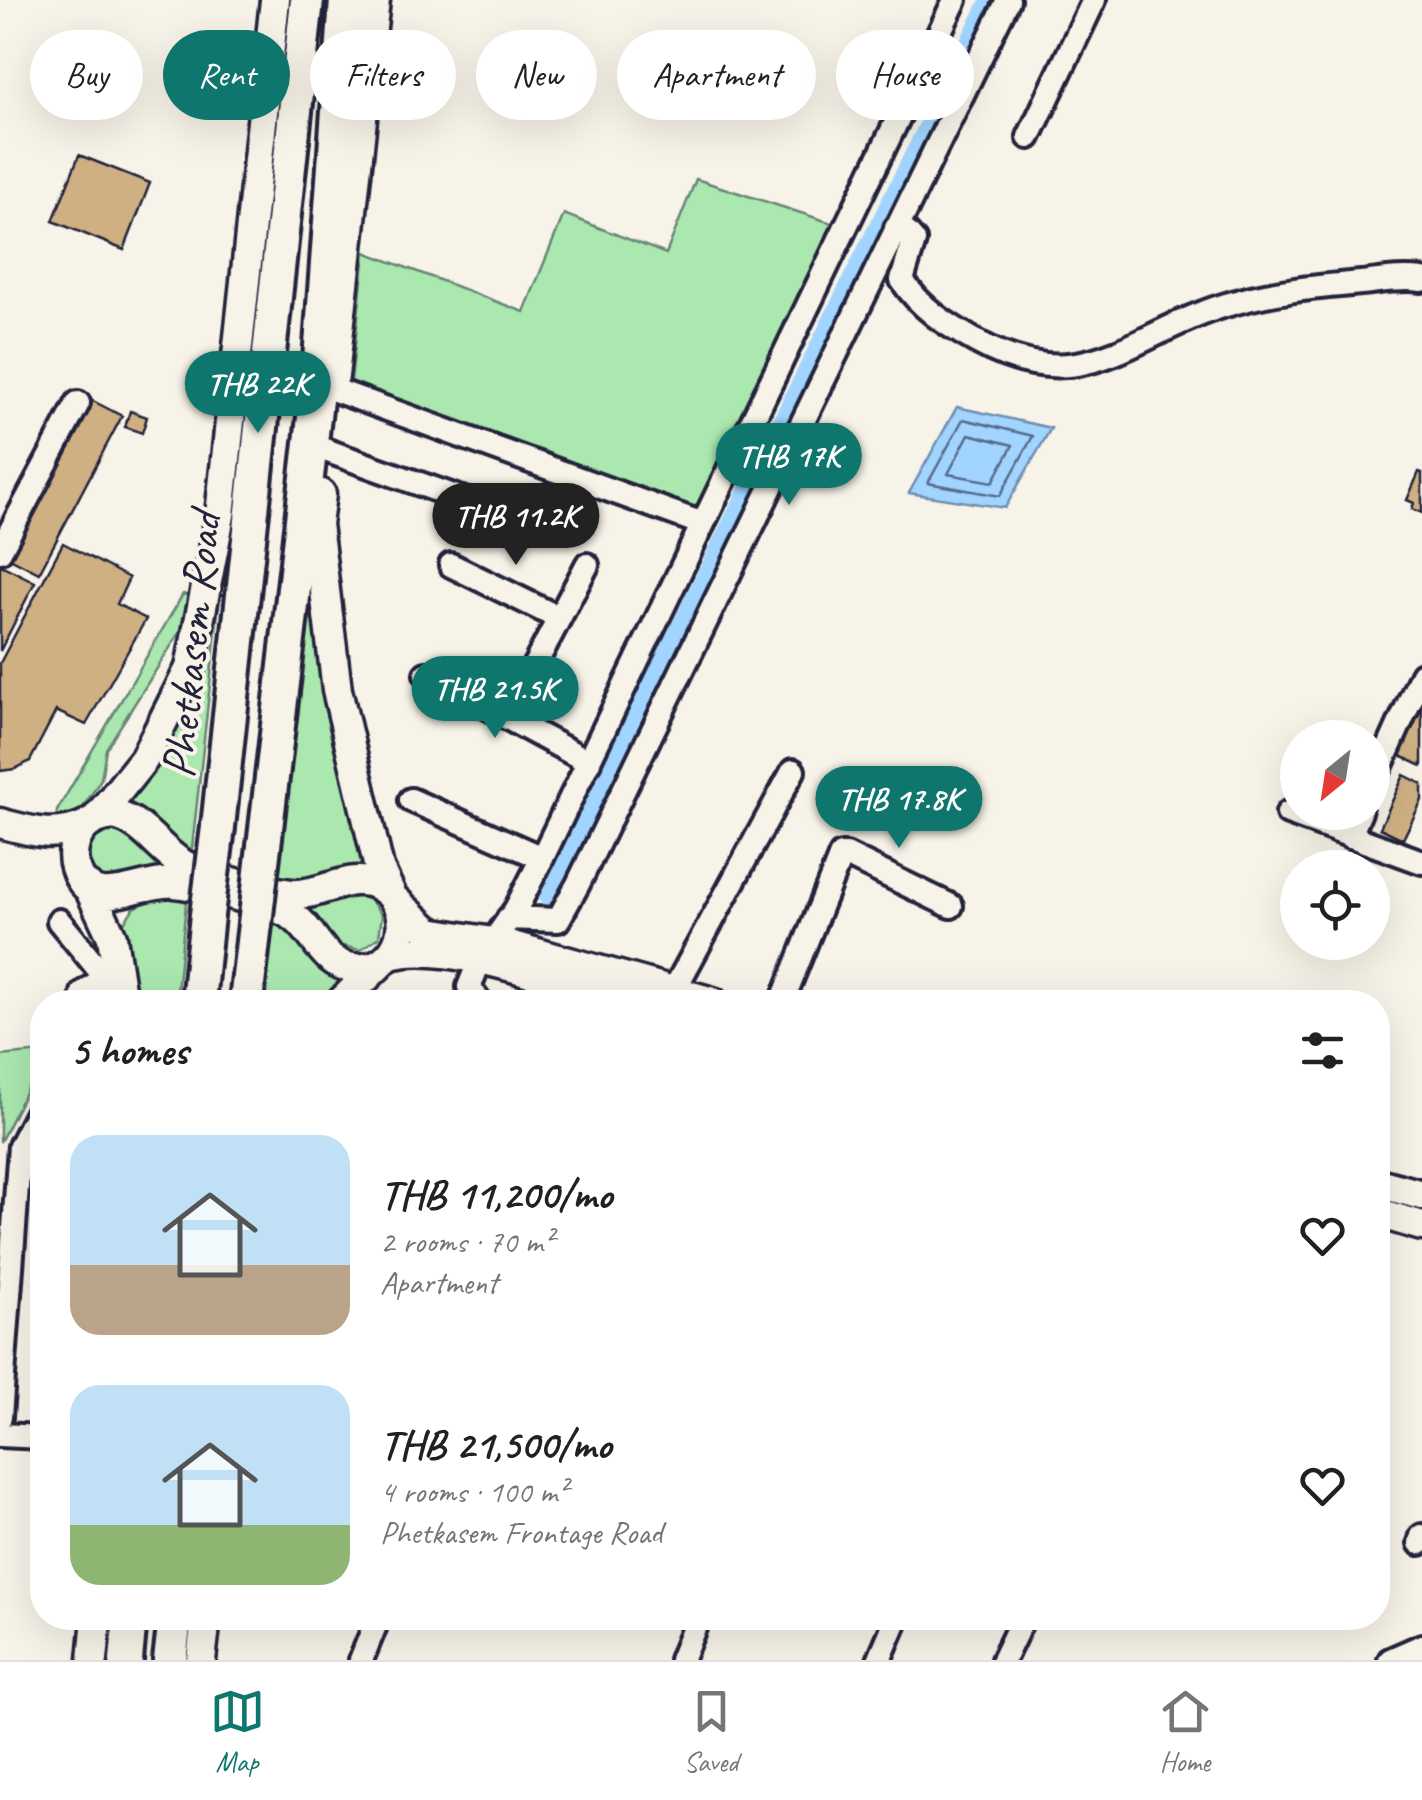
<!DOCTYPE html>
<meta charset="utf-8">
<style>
body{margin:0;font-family:Caveat,sans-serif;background:#f6f6f6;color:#202124;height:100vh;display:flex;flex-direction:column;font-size:38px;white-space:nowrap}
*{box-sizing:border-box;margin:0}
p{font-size:32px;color:#757577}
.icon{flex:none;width:55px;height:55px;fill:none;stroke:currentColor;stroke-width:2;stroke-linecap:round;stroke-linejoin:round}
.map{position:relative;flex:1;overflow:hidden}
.panel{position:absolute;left:30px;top:990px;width:1360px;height:640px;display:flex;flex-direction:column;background:#fff;border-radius:40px;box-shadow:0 10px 40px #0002}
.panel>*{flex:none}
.top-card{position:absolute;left:30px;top:30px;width:1362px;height:90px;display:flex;gap:20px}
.needle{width:65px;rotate:210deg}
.controls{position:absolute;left:1280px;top:720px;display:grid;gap:20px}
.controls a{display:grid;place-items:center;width:110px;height:110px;border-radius:50%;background:#fff;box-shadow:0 10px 40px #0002;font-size:50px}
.price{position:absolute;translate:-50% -85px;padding:0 22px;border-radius:35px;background:#0f766e;color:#fff;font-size:32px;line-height:65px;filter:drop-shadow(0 2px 5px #0008)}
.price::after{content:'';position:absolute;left:50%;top:60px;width:30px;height:22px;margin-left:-15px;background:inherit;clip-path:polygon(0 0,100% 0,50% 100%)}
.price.current{background:#222;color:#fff}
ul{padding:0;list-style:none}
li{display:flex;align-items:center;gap:30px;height:250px;padding:0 40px}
li span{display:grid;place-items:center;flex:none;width:280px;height:200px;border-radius:30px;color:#555}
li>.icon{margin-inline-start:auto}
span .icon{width:120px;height:120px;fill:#fffc;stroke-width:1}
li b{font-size:42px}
h2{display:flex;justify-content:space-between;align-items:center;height:120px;padding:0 40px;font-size:42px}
.tag{padding:0 35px;border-radius:45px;background:#fff;box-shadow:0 10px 40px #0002;font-size:35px;line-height:90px}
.tag.current{background:#0f766e;color:#fff}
.dock{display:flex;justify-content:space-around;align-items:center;height:140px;border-top:2px solid #e0e0e0;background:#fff;font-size:28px;color:#757577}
.dock a{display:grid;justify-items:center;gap:5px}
.dock .current{color:#0f766e}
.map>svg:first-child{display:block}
.green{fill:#aae8af;stroke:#668575;stroke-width:2.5}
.water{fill:#a1d5ff;stroke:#6e8db1;stroke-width:2.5}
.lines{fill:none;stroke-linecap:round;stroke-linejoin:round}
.shore{stroke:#556a89;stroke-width:2.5}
.canal{stroke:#a1d5ff;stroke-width:18}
.building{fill:#cfb083;stroke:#22223b;stroke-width:2.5}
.minor-casing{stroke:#22223b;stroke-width:30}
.major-casing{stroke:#22223b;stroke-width:35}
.highway-casing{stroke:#22223b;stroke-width:40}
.minor{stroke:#f7f3e8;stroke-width:22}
.major{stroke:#f7f3e8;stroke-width:28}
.highway{stroke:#f7f3e8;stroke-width:32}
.highway-bridge-casing{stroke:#22223b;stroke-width:40;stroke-linecap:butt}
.highway-bridge{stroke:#f7f3e8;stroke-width:32}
.labels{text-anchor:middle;stroke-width:8;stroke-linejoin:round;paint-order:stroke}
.street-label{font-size:48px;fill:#22223b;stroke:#f7f3e8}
</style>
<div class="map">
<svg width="1422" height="1660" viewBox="0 0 1422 1660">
<rect width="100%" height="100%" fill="#f7f3e8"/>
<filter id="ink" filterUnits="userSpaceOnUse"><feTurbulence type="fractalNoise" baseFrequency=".01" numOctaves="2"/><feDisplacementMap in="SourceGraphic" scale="20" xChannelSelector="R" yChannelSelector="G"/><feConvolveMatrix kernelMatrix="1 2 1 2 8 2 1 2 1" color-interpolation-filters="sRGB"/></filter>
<g filter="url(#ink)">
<!-- green -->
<path class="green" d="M696,179L838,225L695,516L351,381L365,252L524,312L564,214L666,254Z
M310,499L372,873L323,880H276Z
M222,576L191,857L152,820L125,800Z
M183,594L191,597L192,613L106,749L101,779L84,806L73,815L56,821L57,811Z
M106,829H124L174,869L104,882C81,864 79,845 106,829Z
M163,892L187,894L176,1002H133L123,924L133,909Z
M347,895L369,898L382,915L379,937L360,950L338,945L322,927L281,900Z
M271,916L294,926L342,979L324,1002H254Z
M42,1052V1059L0,1142V1056Z"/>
<!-- water -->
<path class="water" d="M957,407L1051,428L1005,508L909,493Z"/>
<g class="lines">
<!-- shore -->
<path class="shore" d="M963,419L1033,436L1000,496L928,483Z
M969,434L1013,445L993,482L948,474Z"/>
<!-- canal -->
<path class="canal" d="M547,896L990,0"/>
</g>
<!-- building -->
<path class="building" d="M79,155L150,183L124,250L53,221Z
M91,400L122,416L39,573L8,557Z
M130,411L147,417L142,433L125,427Z
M1419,472L1422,473V513L1412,509L1414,503L1407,500Z
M63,543L129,578L117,604L146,619L86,725L56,711L30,761L15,769L0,771V663Z
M1,565L35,582L0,651V567Z
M1420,707L1422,708V766L1398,755Z
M1404,775L1422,784V800L1403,839L1380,828Z"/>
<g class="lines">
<defs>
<path id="minor" d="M1029,137L1094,0
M896,228L907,233L914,241L902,280C921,309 947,325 977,342C1084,401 1130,334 1226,305C1271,291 1315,287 1361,283C1381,281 1402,277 1422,280
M332,389L703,524
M325,450L537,526
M0,551L78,403
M451,565L559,618
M426,674L589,762
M507,718L587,565
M1372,785L1422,674
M411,800L542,858
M1288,813L1422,862
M1350,836L1360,812
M509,918L558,920L578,884L1008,0
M59,921L105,977
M673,992L793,771
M83,1002V993L117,969
M480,1002L469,987L480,960L516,909L542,858L955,0
M782,1002L841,855H846L951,906
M0,1417L20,1146L42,1103
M0,1435L42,1437
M1420,1543L1422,1536
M361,1660L378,1618
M681,1660L698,1618
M879,1660L897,1618
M1003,1660L1023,1618
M1390,1660L1422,1646"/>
<path id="major" d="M334,376L375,0
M321,494L317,524L337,690L379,868L393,898L430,932L505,944L713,1002
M114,815C143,821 157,848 181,863C204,877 264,891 291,894C321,897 351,870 379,886C421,909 400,974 353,968C316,963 315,921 279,909C246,898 210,887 175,883C143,878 91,918 75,867C71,855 74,841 81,831C89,820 102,816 114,815Z
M95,820L144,759L190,668L220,515L275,0
M0,823C32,832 57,839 88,824
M88,886L112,937L122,1002
M390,955C449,938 569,986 630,1002
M341,1002L381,963
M1378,1183L1422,1195
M1378,1213L1422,1226
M93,1660L97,1618
M201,1660L206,1618"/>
<path id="highway" d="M218,827L307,0
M264,846L319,374L346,0
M198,1002L207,915
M246,1002L255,924
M126,1660L130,1618
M170,1660L175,1618"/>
</defs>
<!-- minor casing -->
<use href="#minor" class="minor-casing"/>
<!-- major casing -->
<use href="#major" class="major-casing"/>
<!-- highway casing -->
<use href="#highway" class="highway-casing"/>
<!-- minor -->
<use href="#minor" class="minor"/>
<!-- major -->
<use href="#major" class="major"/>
<!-- highway -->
<use href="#highway" class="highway"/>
<defs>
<path id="highway-bridge" d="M207,915L218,827
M255,924L264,846"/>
</defs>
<!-- highway-bridge casing -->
<use href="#highway-bridge" class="highway-bridge-casing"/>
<!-- highway-bridge -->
<use href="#highway-bridge" class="highway-bridge"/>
</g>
</g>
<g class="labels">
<!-- street labels -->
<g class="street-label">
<text transform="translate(190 645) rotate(-84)" y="17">Phetkasem Road</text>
</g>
</g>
</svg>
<div class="controls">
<a><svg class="needle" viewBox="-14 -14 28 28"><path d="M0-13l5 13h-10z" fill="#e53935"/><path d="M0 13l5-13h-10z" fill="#757577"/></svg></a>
<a><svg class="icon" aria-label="locate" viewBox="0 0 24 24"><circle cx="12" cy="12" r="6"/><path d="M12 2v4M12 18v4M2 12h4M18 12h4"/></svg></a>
</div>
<b class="price" style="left:258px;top:436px">THB 22K</b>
<b class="price" style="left:789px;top:508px">THB 17K</b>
<b class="price current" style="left:516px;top:568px">THB 11.2K</b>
<b class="price" style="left:495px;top:741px">THB 21.5K</b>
<b class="price" style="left:899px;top:851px">THB 17.8K</b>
<div class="top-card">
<a class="tag">Buy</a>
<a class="tag current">Rent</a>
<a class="tag">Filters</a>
<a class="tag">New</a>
<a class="tag">Apartment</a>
<a class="tag">House</a>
</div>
<section class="panel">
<h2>5 homes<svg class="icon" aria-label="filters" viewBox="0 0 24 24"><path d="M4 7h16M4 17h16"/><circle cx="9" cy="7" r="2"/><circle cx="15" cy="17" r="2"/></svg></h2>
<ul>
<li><span style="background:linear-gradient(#bfe0f5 65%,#b9a48a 0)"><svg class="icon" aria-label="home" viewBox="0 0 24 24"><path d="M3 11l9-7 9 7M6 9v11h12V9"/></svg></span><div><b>THB 11,200/mo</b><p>2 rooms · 70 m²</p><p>Apartment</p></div><svg class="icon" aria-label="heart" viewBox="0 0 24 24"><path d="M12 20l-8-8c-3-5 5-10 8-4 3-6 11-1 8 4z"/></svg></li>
<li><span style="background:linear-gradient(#bfe0f5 70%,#8fb573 0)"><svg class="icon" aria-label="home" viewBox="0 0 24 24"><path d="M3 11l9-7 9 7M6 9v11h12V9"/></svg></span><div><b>THB 21,500/mo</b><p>4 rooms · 100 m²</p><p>Phetkasem Frontage Road</p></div><svg class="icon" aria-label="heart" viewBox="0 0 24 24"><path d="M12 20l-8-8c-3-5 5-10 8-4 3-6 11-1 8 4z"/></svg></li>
</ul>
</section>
</div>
<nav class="dock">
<a class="current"><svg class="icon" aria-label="map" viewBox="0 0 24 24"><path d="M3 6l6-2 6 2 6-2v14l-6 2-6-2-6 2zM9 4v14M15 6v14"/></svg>Map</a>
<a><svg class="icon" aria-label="saved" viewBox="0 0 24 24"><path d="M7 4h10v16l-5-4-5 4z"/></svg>Saved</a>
<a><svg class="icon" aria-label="home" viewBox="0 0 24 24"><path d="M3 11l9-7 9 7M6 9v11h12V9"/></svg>Home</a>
</nav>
